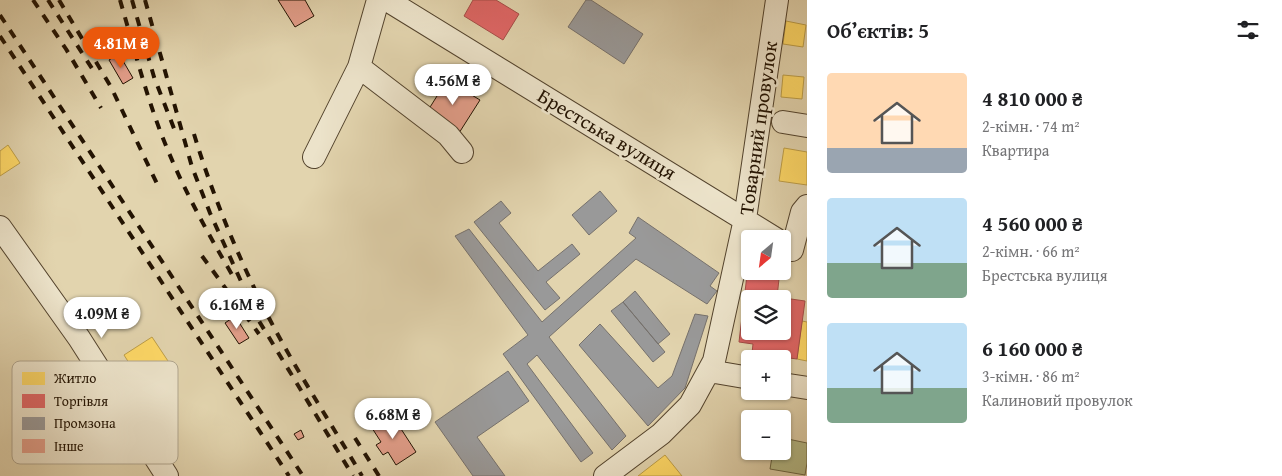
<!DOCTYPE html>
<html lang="uk">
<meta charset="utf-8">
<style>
body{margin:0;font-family:"Gentium Book Plus",serif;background:#f2f2f2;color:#202124;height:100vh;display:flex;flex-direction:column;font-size:19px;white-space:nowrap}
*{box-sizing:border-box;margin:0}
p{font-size:16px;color:#757577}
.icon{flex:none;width:28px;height:28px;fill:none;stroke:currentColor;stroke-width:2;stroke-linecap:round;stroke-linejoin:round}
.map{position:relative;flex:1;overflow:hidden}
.sheet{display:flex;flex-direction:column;background:#fff;width:475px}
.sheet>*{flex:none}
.needle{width:32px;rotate:209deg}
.controls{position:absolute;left:741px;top:230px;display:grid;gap:10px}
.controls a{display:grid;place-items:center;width:50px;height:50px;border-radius:5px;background:#fff;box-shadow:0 1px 4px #0004;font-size:25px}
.price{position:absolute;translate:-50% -42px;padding:0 11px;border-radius:18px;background:#fff;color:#222;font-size:16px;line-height:32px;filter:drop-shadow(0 1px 2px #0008)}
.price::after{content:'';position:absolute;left:50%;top:30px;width:15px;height:11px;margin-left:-8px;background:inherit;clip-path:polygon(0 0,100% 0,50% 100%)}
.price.active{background:#ea580c;color:#fff}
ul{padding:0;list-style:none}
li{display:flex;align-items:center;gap:15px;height:125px;padding:0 20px}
li span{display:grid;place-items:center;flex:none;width:140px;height:100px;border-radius:5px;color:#555}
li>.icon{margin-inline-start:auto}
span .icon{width:60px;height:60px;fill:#fffc;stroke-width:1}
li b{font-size:21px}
h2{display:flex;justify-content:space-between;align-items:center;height:60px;padding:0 20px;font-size:21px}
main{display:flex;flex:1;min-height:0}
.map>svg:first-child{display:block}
.green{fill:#b6bc89;stroke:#6c6846}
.homes{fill:#ffd966;stroke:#bd9e48}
.shops{fill:#e06666;stroke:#a74d48;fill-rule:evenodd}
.industry{fill:#999;stroke:#76716c}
.building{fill:#e39e8a;stroke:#231302}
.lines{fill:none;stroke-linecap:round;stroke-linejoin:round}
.minor-casing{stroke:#53432d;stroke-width:24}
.minor{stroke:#ece3ca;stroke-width:22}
.rail{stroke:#231302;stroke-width:4;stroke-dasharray:9 9;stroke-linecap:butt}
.labels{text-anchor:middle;stroke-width:5;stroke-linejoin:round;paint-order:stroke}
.street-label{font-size:20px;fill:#231302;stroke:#ece3ca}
.key{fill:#ece3ca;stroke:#b0a58e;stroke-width:1}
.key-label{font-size:14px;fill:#231302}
</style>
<main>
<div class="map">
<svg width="807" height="476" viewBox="0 0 807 476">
<rect width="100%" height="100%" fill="#e2d4ae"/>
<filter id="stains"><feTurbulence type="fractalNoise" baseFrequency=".004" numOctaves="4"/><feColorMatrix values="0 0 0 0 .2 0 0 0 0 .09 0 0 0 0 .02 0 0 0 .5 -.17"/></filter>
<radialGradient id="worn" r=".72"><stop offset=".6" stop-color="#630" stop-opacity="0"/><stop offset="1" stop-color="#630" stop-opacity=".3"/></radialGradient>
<!-- green -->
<path class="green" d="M783,438L807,443V463L805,475L770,469L773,451H782Z"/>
<!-- homes -->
<path class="homes" d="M786,21L806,25L803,47L783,44Z
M783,75L804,77L802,99L781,97Z
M8,145L20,163L0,176V151Z
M784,148L807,152V185L779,181Z
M802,321L807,322V361L797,359Z
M152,337L170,364L141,382L124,355Z
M665,455L682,476H638Z"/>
<!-- shops -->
<path class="shops" d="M473,0H496L519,14L503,40L464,16Z
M747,275L779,279L777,297L805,301L797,359L752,353L753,344L739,342ZM750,299H782V331H750Z"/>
<!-- industry -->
<path class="industry" d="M586,0H591L643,34L624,64L568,27Z
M600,191L617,211L589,235L572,215Z
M501,201L511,213L499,223L538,271L572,244L580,254L546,282L560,298L545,310L474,222Z
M638,217L719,273L710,286L717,291L707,304L636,259L549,337L626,436L612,450L537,355L527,364L593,453L581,462L503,354L528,335L455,236L469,229L542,322L636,238L629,233Z
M635,291L670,334L658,344L623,302Z
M623,302L665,352L653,362L611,311Z
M695,314L708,316L685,388L648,426L579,345L600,324L658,388L672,376Z
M508,371L529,401L477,437L505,476H473L435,422Z"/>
<!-- building -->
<path class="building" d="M278,0H305L314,16L295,27Z
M119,54L133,78L123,84L109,60Z
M447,80L480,100L459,133L427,112Z
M235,316L249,338L239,344L225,323Z
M392,415L416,452L396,465L388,452L383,455L376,445L381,442L372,428Z
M301,430L304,437L298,440L294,434Z"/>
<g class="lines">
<defs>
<path id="minor" d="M387,0L776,239
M359,67L448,135L462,152
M783,122L807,126
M314,157L359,67L378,0
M0,227L79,338L167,476
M792,250L802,212L807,206
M709,371L750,378
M782,384L807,388
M605,476L661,434L690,405L714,361L745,219L777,0"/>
</defs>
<!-- minor casing -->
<use href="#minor" class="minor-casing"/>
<!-- minor -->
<use href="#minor" class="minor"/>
<!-- rail -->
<path class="rail" d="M33,0L66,49L101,108
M48,0L93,70
M59,0L111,87L160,190
M120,0C135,51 148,104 169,153C187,196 210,237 234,278
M132,0L154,77L175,131
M145,0L192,167L210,213L259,321L353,476
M0,15L303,476
M0,36L289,476
M194,134C213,197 239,259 269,318C297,372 331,423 362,476
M202,256L259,334
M355,438L379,476"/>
</g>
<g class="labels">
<!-- street labels -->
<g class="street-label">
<text transform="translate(758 128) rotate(-82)" y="7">Товарний провулок</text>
<text transform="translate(607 134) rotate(31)" y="7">Брестська вулиця</text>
</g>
</g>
<!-- legend -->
<rect x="12" y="361" width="166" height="103" rx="8" class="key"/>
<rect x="22" y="372" width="23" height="13" fill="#ffd966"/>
<rect x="22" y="394" width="23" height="14" fill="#e06666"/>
<rect x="22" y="417" width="23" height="13" fill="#999"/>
<rect x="22" y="439" width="23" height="14" fill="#e39e8a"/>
<g class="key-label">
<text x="54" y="383">Житло</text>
<text x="54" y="406">Торгівля</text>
<text x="54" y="428">Промзона</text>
<text x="54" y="451">Інше</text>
</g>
<rect width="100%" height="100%" filter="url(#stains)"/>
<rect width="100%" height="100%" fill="url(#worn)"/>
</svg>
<div class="controls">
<a><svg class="needle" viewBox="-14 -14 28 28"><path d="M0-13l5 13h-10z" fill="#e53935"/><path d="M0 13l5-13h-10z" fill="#757577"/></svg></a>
<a><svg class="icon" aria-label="layers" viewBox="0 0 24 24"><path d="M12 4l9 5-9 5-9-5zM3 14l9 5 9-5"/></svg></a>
<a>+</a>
<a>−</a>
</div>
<b class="price active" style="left:121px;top:69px">4.81M ₴</b>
<b class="price" style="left:453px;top:106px">4.56M ₴</b>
<b class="price" style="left:237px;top:330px">6.16M ₴</b>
<b class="price" style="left:102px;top:339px">4.09M ₴</b>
<b class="price" style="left:393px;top:440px">6.68M ₴</b>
</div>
<section class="sheet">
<h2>Об’єктів: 5<svg class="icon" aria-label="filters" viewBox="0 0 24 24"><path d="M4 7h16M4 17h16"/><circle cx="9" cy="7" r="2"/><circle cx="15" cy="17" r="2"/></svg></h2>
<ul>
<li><span style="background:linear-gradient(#ffd9b3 75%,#9aa5b1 0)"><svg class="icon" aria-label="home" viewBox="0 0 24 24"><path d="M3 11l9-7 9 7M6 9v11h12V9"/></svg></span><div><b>4 810 000 ₴</b><p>2-кімн. · 74 m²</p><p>Квартира</p></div></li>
<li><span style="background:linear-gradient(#bfe0f5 65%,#7fa58c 0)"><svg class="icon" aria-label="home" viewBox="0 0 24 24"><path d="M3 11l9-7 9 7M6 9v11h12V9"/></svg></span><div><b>4 560 000 ₴</b><p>2-кімн. · 66 m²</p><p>Брестська вулиця</p></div></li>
<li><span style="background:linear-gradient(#bfe0f5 65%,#7fa58c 0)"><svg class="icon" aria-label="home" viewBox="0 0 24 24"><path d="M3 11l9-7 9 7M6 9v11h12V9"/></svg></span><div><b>6 160 000 ₴</b><p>3-кімн. · 86 m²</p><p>Калиновий провулок</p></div></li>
</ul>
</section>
</main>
